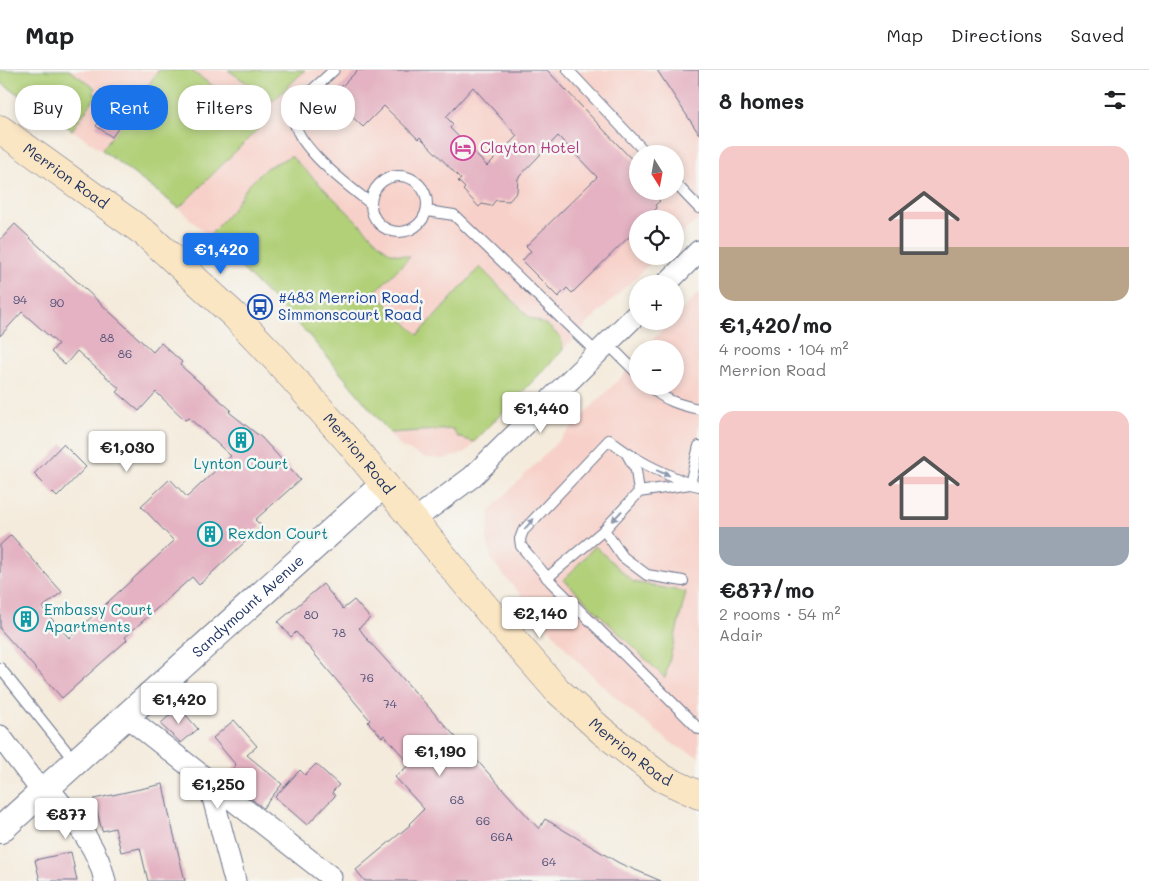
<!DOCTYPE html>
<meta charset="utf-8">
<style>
body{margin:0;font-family:Mali,sans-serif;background:#f2f2f2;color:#202124;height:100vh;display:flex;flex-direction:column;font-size:19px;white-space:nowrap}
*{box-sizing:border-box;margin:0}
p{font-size:16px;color:#757577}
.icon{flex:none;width:28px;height:28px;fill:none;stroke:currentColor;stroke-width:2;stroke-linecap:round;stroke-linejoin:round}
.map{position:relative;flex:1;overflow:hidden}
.side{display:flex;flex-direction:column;background:#fff;width:450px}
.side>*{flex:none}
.hud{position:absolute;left:15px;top:15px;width:475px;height:45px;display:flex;gap:10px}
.needle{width:32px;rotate:169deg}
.buttons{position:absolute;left:629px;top:75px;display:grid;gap:10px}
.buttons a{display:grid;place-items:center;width:55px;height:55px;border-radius:50%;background:#fff;box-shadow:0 2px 8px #0003;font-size:25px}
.price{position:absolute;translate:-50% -42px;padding:0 11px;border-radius:5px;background:#fff;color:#222;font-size:16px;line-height:32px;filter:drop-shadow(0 1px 2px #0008)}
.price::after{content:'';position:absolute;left:50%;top:30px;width:15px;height:11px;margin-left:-8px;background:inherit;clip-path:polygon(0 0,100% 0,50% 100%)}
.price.on{background:#1a73e8;color:#fff}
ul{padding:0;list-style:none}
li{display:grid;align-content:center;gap:10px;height:265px;padding:0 20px}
li span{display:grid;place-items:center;height:155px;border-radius:15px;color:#555}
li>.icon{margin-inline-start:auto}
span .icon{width:90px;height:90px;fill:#fffc;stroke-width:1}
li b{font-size:21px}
h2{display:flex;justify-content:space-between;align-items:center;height:60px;padding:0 20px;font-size:21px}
.pill{padding:0 18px;border-radius:20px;background:#fff;box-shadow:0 2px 8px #0003;font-size:18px;line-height:45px}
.pill.on{background:#1a73e8;color:#fff}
header{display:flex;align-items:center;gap:30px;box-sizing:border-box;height:70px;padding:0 25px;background:#fff;border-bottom:1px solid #e0e0e0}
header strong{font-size:24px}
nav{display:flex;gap:28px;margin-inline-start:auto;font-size:18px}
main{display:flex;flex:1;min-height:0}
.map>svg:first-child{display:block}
.built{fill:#f7d1c9;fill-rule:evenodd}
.green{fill:#b1d078;stroke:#66806b}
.building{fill:#e4b2c2;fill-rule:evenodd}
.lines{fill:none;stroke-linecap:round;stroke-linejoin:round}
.service-casing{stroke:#67718a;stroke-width:12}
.minor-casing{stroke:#67718a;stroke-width:23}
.tertiary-casing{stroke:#67718a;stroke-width:28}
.secondary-casing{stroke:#67718a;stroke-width:29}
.service{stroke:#fff;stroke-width:10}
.minor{stroke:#fff;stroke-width:21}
.tertiary{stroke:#fff;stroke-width:26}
.secondary{stroke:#fbe6c4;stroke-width:28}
.oneway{fill:#8d97ae}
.labels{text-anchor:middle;stroke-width:5;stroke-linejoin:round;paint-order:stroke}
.number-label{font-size:12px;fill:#4d5077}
.hotel-label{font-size:15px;fill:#b23c85;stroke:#f6f6f2;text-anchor:start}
.street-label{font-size:15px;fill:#1b2f5e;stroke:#f6f6f2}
.transit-label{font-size:15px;fill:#164399;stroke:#f6f6f2;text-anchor:start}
.culture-label{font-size:15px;fill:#0d838f;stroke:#f6f6f2;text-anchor:start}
</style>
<header>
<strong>Map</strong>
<nav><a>Map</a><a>Directions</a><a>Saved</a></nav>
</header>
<main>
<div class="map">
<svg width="699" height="811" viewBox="0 0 699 811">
<rect width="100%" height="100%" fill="#f6f6f2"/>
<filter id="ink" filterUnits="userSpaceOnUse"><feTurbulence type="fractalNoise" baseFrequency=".02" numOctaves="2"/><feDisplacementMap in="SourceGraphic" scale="10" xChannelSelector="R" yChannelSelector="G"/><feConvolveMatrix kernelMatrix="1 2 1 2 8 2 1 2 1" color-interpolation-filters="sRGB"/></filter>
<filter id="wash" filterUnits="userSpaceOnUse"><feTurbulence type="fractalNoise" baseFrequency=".0096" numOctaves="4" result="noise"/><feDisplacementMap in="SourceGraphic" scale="20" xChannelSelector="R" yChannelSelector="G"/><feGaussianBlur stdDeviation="1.12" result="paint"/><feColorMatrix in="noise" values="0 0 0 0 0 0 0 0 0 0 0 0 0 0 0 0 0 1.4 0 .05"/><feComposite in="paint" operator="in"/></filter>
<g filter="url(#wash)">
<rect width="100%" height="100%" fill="#f4ebdc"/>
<!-- built -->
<path class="built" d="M0,0H699V149L675,170V149H638V186H658L593,248L466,382L444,389L427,388L401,377L308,264L179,138L102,80L0,12ZM638,84H675V121H638Z
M699,223V687L674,675L622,634L574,588L491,490L487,467L490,440L637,291L638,316H675V279H650L653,269L671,251H675V247Z"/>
<!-- green -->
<path class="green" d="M0,0H69L95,18L93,22L97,25L72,60L0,12Z
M159,0H190L265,52L179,138L102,80Z
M228,0H305L273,31Z
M291,86L384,178L391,183L410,187L375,222L418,265L480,197L530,248L547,255L561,268L563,280L474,372L458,367L453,359L390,363L308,264L209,166L232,140L247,117L266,98Z
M595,476L633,512L686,522L665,608L564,510Z"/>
<g id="blocks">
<!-- building -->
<path class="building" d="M358,0H547L638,96V121H651L660,131L655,135L657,138L647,149H638V158L572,223L567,218L558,227L522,191L531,181L526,176L597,107L558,66L518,108L517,122L509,131L496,130L491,136L482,134L479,137L463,120L465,118L458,111L461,109L420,67L418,69L384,36L363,57L331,27ZM473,17L517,66L487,96L450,58L453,54L446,47Z
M657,0H699V64Z
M115,29L131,40L112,67L96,56Z
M15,154L153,282L161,273L182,292L180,295L231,340L229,342L262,368L300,410L255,450L262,456L199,515L192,507L125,567L127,570L62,628L0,559V475L11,465L62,522L42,538L69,568L174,471L141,436L170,409L187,427L231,386L189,348L185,350L156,322L139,341L117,322L120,319L77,281L65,295L51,282L58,274L22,242L0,266V170Z
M63,374L86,397L57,427L34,404Z
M323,514L343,539L354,530L370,548L359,558L367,569L539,759L545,749L619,793L661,811H365L356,800L410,755L409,754L424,739L395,707L410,694L384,665L382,667L368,652L370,650L296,562L291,567L278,552Z
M179,637L198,659L181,673L160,654Z
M234,650L257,676L247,685L282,714L263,738L225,708L236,695L213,668Z
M316,694L339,715L332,722L335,726L307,755L275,727L300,700L305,705Z
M163,714L169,744L185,811H148L140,778L121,782L115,758L102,761L94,729Z
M71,782L77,811H40L35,790Z"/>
</g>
</g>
<g filter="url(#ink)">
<use href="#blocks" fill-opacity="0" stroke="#67718a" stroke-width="1"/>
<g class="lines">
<defs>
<path id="service" d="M334,0C324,10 299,29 295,42C286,70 350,117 370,133
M568,0L647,84
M371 134a28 28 0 1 1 56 0a28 28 0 1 1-56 0Z
M675,113L699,138
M427,141L454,145L597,283
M607,273L638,304
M650,316C663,330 680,335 699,339
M699,376L690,414C660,402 634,390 609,370L523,461L520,469L521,476L551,512L699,659
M627,384L636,400L639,422
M604,460L623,487L647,505L683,511
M547,508L604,460L639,422L690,414L699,416
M0,598L76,693"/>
<path id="minor" d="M666,214L699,181
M414,450L472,407L638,243
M126,646L331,807
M0,666L43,723
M208,709L235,811
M49,719C72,748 97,774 105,811"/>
<g id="tertiary">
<path id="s1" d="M0,760L384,414"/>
</g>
<g id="secondary">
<path id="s2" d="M0,59L146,164L234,245L277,290L351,374L491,544L557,620L602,661L662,708L699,725"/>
</g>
</defs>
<!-- service casing -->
<use href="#service" class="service-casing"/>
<!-- minor casing -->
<use href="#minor" class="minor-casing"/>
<!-- tertiary casing -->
<use href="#tertiary" class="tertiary-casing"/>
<!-- secondary casing -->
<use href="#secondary" class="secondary-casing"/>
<!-- service -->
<use href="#service" class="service"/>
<!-- minor -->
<use href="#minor" class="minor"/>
<!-- tertiary -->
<use href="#tertiary" class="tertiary"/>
<!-- secondary -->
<use href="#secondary" class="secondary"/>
</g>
<!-- one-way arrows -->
<defs><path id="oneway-solid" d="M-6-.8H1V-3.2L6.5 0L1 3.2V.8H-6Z" transform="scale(1.25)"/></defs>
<g class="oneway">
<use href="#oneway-solid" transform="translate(663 403) rotate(22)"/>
<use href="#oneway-solid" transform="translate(617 446) rotate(133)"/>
<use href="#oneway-solid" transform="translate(529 454) rotate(-48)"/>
</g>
</g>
<!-- icons -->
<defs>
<symbol id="hotel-ring" viewBox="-11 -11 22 22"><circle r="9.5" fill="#f6f6f2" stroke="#d1479c" stroke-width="1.5"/><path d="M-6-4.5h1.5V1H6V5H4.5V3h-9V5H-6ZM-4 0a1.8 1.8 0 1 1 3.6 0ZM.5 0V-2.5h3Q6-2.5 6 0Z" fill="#d1479c"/></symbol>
<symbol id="bus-ring" viewBox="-11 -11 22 22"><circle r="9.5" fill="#f6f6f2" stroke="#1a4fb4" stroke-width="1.5"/><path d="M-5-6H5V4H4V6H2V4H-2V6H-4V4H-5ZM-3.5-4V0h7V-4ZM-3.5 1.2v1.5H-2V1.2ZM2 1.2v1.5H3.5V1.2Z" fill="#1a4fb4"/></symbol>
<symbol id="building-ring" viewBox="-11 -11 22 22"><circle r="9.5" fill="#f6f6f2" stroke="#0f9aa8" stroke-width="1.5"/><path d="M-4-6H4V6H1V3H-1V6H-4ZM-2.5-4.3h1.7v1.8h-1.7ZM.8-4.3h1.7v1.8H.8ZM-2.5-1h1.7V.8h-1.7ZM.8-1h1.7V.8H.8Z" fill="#0f9aa8"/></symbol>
</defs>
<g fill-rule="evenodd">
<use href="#hotel-ring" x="449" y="64" width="28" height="28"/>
<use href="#bus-ring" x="246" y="223" width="28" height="28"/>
<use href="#building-ring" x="227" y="356" width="28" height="28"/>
<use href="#building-ring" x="196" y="450" width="28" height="28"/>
<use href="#building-ring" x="12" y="535" width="28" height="28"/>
</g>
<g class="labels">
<!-- number labels -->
<g class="number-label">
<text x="20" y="234">94</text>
<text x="57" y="237">90</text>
<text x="107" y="272">88</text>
<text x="125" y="288">86</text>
<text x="311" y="549">80</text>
<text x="339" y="567">78</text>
<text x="367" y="612">76</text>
<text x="390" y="638">74</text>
<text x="457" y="734">68</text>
<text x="483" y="755">66</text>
<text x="502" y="771">66A</text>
<text x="549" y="796">64</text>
</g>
<!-- hotel labels -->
<g class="hotel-label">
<text x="480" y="83">Clayton Hotel</text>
</g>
<!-- street labels -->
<g class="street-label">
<text dy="5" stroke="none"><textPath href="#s2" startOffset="81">Merrion Road</textPath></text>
<text dy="5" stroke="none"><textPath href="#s2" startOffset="486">Merrion Road</textPath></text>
<text dy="5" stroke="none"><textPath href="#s1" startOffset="334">Sandymount Avenue</textPath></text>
<text dy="5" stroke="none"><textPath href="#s2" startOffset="891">Merrion Road</textPath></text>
</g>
<!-- transit labels -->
<g class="transit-label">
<text x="278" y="233">#483 Merrion Road,<tspan x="278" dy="17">Simmonscourt Road</tspan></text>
</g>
<!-- culture labels -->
<g class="culture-label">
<text x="241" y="399" text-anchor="middle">Lynton Court</text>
<text x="228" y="469">Rexdon Court</text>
<text x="44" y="545">Embassy Court<tspan x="44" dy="17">Apartments</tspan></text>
</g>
</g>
</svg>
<div class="buttons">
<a><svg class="needle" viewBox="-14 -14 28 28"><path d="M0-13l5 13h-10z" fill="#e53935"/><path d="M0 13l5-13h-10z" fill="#757577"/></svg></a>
<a><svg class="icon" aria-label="locate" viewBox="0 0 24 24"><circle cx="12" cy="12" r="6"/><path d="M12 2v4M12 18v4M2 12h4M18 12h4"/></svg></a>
<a>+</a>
<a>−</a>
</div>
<b class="price on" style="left:221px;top:205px">€1,420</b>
<b class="price" style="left:541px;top:364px">€1,440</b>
<b class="price" style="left:127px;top:403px">€1,030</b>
<b class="price" style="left:540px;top:569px">€2,140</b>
<b class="price" style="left:179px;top:655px">€1,420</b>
<b class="price" style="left:440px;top:707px">€1,190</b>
<b class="price" style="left:218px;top:740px">€1,250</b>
<b class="price" style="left:66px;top:770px">€877</b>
<div class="hud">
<a class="pill">Buy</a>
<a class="pill on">Rent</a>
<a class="pill">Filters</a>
<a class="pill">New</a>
</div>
</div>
<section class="side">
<h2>8 homes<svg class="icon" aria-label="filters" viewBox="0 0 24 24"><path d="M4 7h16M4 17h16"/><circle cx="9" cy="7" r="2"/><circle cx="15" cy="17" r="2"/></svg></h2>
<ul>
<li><span style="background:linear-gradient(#f6c9c9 65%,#b9a48a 0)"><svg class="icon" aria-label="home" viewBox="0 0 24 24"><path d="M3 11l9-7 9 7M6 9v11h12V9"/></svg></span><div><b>€1,420/mo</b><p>4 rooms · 104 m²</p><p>Merrion Road</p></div></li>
<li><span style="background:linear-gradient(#f6c9c9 75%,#9aa5b1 0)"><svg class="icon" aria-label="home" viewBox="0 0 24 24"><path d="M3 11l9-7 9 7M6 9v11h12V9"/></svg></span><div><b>€877/mo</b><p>2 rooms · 54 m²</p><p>Adair</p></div></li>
</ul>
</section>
</main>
